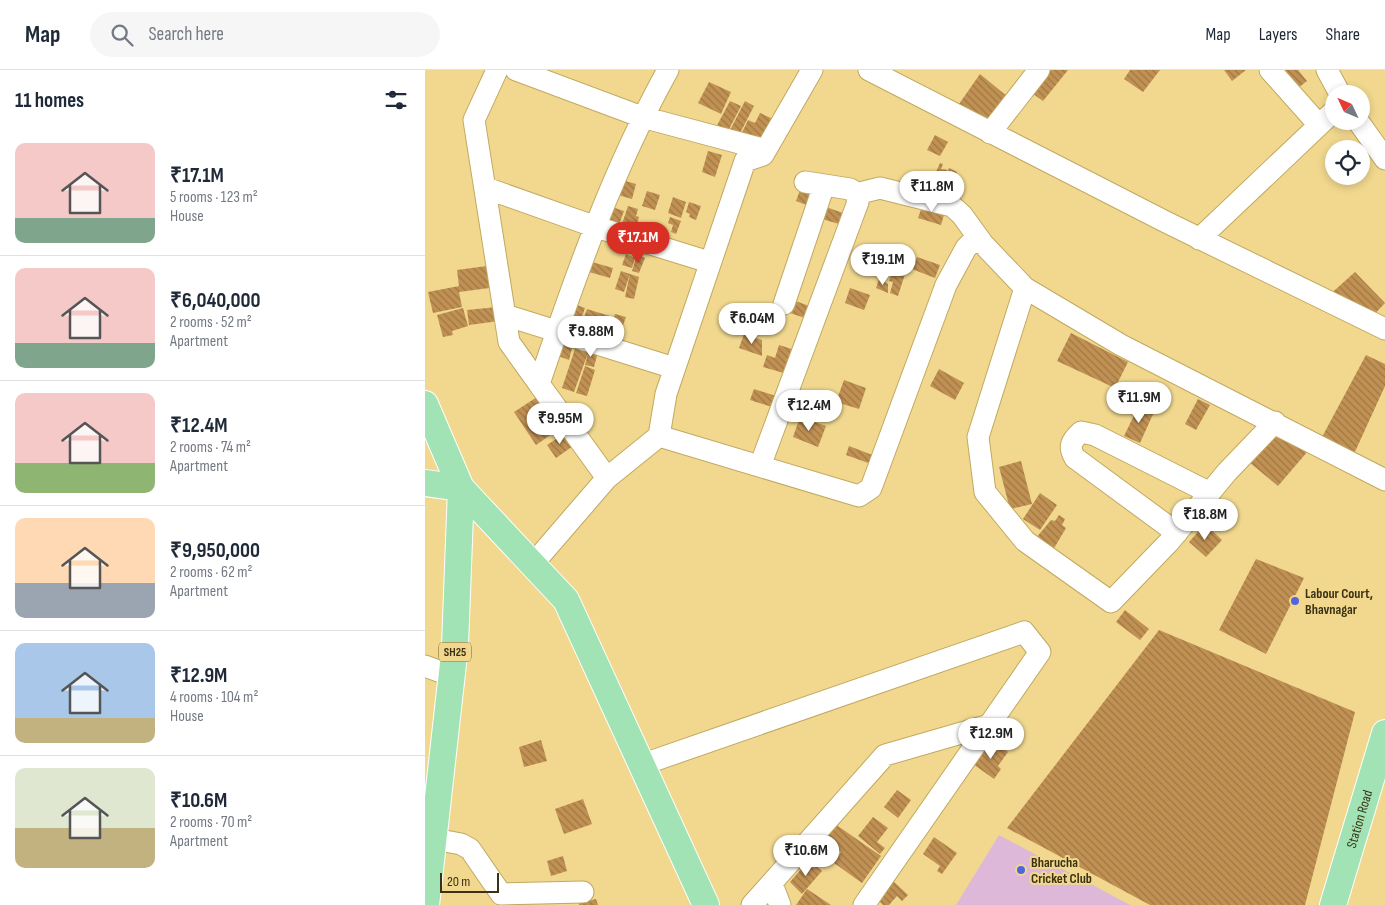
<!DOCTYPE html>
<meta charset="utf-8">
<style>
body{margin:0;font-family:"Sofia Sans Condensed",sans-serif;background:#f6f6f7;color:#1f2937;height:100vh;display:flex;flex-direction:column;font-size:19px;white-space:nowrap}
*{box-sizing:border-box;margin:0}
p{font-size:16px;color:#747a83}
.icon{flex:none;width:28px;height:28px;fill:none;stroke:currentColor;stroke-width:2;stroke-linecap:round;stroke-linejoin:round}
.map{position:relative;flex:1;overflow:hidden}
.details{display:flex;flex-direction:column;background:#fff;width:425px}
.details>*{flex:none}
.needle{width:32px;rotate:314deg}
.fabs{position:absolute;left:900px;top:15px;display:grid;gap:10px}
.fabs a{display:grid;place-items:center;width:45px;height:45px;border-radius:50%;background:#fff;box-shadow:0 2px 8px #0003;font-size:25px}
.scale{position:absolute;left:15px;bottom:12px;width:59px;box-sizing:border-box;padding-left:5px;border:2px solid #3c3213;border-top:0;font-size:14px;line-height:18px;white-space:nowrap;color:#3c3213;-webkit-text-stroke:4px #f1d88e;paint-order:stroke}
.price{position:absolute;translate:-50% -42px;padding:0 11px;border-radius:18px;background:#fff;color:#222;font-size:16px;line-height:32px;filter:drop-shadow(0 1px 2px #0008)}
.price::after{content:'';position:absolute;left:50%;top:30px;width:15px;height:11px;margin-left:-8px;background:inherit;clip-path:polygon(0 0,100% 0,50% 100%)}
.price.selected{background:#d93025;color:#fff}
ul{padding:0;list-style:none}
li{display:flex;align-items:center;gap:15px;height:125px;padding:0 15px}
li+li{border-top:1px solid #e0e1e3}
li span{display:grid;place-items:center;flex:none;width:140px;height:100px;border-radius:10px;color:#555}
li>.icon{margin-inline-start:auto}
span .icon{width:60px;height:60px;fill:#fffc;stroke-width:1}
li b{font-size:21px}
h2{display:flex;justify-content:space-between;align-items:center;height:60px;padding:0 15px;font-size:21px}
header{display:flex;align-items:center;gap:30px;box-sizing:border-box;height:70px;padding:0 25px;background:#fff;border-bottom:1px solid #e0e1e3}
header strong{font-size:24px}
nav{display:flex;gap:28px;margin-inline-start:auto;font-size:18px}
.search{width:350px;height:45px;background:#f6f6f7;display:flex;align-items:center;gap:12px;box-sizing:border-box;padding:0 18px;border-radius:28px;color:#747a83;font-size:19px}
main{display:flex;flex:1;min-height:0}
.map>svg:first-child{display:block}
.garden{fill:#deb8d8}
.building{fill:url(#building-back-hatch)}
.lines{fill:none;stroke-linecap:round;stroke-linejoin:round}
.minor-casing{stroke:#c1a960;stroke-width:23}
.major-casing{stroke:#fff;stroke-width:28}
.minor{stroke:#fff;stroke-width:21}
.major{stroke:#a1e3b5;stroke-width:26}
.poi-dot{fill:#5166dc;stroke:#f1d88e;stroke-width:2}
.labels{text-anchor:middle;stroke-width:4;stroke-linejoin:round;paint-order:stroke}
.shield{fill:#f1d88e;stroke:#726438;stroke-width:1}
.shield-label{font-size:12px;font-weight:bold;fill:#3c3213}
.poi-label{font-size:14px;font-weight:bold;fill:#3c3213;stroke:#f1d88e;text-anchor:start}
.street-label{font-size:14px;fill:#3c3213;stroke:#f1d88e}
</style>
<header>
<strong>Map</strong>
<div class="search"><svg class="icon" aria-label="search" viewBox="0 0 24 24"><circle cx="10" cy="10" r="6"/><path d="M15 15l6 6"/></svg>Search here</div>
<nav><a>Map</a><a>Layers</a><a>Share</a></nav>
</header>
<main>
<section class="details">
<h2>11 homes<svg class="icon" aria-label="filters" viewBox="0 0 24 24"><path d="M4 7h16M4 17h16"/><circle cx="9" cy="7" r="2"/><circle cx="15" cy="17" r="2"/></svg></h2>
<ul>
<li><span style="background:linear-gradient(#f6c9c9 75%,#7fa58c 0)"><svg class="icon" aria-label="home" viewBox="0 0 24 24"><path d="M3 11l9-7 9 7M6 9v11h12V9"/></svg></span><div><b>₹17.1M</b><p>5 rooms · 123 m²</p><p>House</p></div></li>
<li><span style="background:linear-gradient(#f6c9c9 75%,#7fa58c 0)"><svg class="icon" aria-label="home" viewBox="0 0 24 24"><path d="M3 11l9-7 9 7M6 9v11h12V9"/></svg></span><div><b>₹6,040,000</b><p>2 rooms · 52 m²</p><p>Apartment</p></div></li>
<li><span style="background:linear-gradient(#f6c9c9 70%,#8fb573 0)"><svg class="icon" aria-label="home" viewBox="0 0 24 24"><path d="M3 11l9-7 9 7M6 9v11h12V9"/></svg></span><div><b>₹12.4M</b><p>2 rooms · 74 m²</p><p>Apartment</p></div></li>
<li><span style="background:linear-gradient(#ffd9b3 65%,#9aa5b1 0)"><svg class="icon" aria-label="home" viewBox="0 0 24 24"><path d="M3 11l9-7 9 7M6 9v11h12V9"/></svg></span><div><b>₹9,950,000</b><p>2 rooms · 62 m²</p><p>Apartment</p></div></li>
<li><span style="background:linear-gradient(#a9c7e8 75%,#c2b280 0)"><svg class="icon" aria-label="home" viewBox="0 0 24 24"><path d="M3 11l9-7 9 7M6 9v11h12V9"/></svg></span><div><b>₹12.9M</b><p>4 rooms · 104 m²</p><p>House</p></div></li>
<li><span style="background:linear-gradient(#dfe7d0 60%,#c2b280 0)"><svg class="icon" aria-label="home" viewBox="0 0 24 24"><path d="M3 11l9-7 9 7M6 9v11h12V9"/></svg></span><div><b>₹10.6M</b><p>2 rooms · 70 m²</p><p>Apartment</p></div></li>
</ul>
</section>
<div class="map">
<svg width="960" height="835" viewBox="0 0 960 835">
<defs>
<pattern id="building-back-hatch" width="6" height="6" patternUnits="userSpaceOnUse" patternTransform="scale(1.25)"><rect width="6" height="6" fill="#c19154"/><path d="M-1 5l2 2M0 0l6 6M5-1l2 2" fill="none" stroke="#9e7744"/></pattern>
</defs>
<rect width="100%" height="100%" fill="#f1d88e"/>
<!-- garden -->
<path class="garden" d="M574,765L705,835H531Z"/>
<!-- building -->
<path class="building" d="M621,0H643L618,31L604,21Z
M705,0H735L718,22L699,9Z
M799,0H821L807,11Z
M857,0H873L882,11L868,22Z
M555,4L583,27L565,54L534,34Z
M284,12L306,22L296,44L273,33Z
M305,31L316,36L299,69L288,63Z
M320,31L329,36L310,73L301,68Z
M335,43L348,49L334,77L313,71L323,50L330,53Z
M510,65L523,72L515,86L502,80Z
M283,81L297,85L290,107L277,102Z
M515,93L518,94L516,99L522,100L511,124L503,120Z
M524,98L532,102L528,111L520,107Z
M519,109L527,113L520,128L512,124Z
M197,110L211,114L207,129L193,125Z
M375,120L388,126L384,136L371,131Z
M222,121L235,125L230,140L217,136Z
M248,127L261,132L256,148L243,143Z
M499,131L521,138L516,155L493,148Z
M264,132L276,136L271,150L264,147L265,144L261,142Z
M203,136L213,139L211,146L214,147L210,161L196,157Z
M187,137L199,141L193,157L181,153Z
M401,137L418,143L414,154L397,149Z
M245,147L256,151L251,164L246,162L248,155L243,153Z
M228,152L240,157L235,172L222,166Z
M201,184L210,188L207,198L197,195Z
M212,185L220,188L214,203L207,201Z
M492,187L515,195L510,208L487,199Z
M167,192L188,198L185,208L164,202Z
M69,195L72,217L34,222L37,237L8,243L3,222L34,216L32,200Z
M468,200L480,204L473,226L465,223L468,212L464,211Z
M196,201L205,204L199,222L190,219Z
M930,202L960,233L944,250L901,228Z
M205,204L214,207L209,229L200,227Z
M454,209L463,214V223L451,218Z
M425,218L445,225L439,240L420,233Z
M368,230L384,236L380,248L359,241Z
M149,234L160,238L151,263L140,259Z
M72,237L74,251L44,255L42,240Z
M38,238L43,256L27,261L28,265L18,267L12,245Z
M162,239L188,247L179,273L153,264Z
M190,244L201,247L191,276L181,272Z
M646,263L703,292L690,318L632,291Z
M319,264L337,270V286L314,278Z
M136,275L147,278L144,290L133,286Z
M354,275L370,280L362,304L338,297L342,285L350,288Z
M151,276L164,280L149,322L137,318Z
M164,279L173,282L169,297L160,295Z
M941,285L960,294V316L929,384L897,367Z
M160,296L170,300L162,326L151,323Z
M514,299L539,313L530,330L505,316Z
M419,310L441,318L434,339L411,332Z
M365,316L383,322L373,349L358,344Z
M329,319L351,326L347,337L325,330Z
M112,327L134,359L111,375L89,342Z
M773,329L785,335L771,360L760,354Z
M714,335L729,342L715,373L699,366Z
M375,347L401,356L393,377L368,367Z
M854,357L883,381L853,416L824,392Z
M140,363L148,376L131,388L122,375Z
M424,376L450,386L446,394L421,385Z
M596,391L607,434L585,439L574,397Z
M615,423L632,435L615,460L598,449Z
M634,445L640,449L637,455L641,458L628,480L611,468L626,450L630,451Z
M780,454L797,470L781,487L764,472Z
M831,489L879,508L841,584L794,560Z
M700,540L724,559L715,570L691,552Z
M734,560L930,642L880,835H725L582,758Z
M116,670L122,691L99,697L94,677Z
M563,674L570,680L574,675L583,682L573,696L576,699L569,709L548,694Z
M472,720L486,730L473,748L459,737Z
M158,729L167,754L139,764L130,739Z
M448,747L463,758L452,772L460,778L455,784L433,766Z
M410,754L456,786L437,813L409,793L416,782L399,770Z
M509,767L532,783L517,804L512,801L515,796L498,784Z
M138,786L142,801L126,806L122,791Z
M384,790L397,801L377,824L365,812Z
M467,810L483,825L477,831L472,826L464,835H458L451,828Z
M382,819L406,835H371Z
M171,829L173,835H154V833Z"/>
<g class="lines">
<defs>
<path id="minor" d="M72,0L49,50L84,272L114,314
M91,0L217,47L341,80
M444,0L741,152L960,259
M845,0L894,55
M902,0L915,24
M933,51L960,89
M565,63L614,0
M61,118L171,157L284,192
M431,124L455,118L527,136L537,145L558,174
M774,169L909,41
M600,218L553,367L560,422L600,471L686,532L744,472L802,402L850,352
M359,234L399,115
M80,245L249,298
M234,366L434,426L446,418L521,215L541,178L548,171L558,174L600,218L696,275L960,410
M335,396L433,132L430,122L425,119L380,112
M182,408L114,314C150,207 188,99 243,0
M752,463L650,388C643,377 646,371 656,362L670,365L785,423
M107,495L182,408L234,366L241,324L320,91L338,85L387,0
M0,596L27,606
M216,695L599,562L615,582L439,835
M9,769L36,774L45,779L76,824L158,822
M347,814L355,835
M327,835L460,685L564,655"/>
<g id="major">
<path d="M0,334L36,418L30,576L1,835"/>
<path d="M0,413L36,418L141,530L281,835"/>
<path id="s1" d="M908,835L960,663"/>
</g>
</defs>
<!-- minor casing -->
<use href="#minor" class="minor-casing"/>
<!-- major casing -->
<use href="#major" class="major-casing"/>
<!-- minor -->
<use href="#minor" class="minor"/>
<!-- major -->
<use href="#major" class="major"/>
</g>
<!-- markers -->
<g class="poi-dot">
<circle cx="870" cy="531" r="5"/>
<circle cx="596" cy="800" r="5"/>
</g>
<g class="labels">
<!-- shield labels -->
<rect class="shield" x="14" y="572.5" width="32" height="19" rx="4"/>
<g class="shield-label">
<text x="30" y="586">SH25</text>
</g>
<!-- poi labels -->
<g class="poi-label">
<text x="880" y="528">Labour Court,<tspan x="880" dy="16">Bhavnagar</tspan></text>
<text x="606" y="797">Bharucha<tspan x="606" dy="16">Cricket Club</tspan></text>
</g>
<!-- street labels -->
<g class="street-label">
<text dy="5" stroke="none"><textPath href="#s1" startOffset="90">Station Road</textPath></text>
</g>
</g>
</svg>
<div class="fabs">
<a><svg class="needle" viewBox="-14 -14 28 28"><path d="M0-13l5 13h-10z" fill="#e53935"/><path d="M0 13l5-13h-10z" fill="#747a83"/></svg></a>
<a><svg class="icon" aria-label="locate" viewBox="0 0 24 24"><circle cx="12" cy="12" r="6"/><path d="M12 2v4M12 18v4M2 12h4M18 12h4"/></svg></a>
</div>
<div class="scale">20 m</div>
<b class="price" style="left:507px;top:143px">₹11.8M</b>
<b class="price selected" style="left:213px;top:194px">₹17.1M</b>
<b class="price" style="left:458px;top:216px">₹19.1M</b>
<b class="price" style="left:327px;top:275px">₹6.04M</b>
<b class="price" style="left:166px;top:288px">₹9.88M</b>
<b class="price" style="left:714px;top:354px">₹11.9M</b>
<b class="price" style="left:384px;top:362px">₹12.4M</b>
<b class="price" style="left:135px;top:375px">₹9.95M</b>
<b class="price" style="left:780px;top:471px">₹18.8M</b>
<b class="price" style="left:566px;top:690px">₹12.9M</b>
<b class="price" style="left:381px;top:807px">₹10.6M</b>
</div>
</main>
